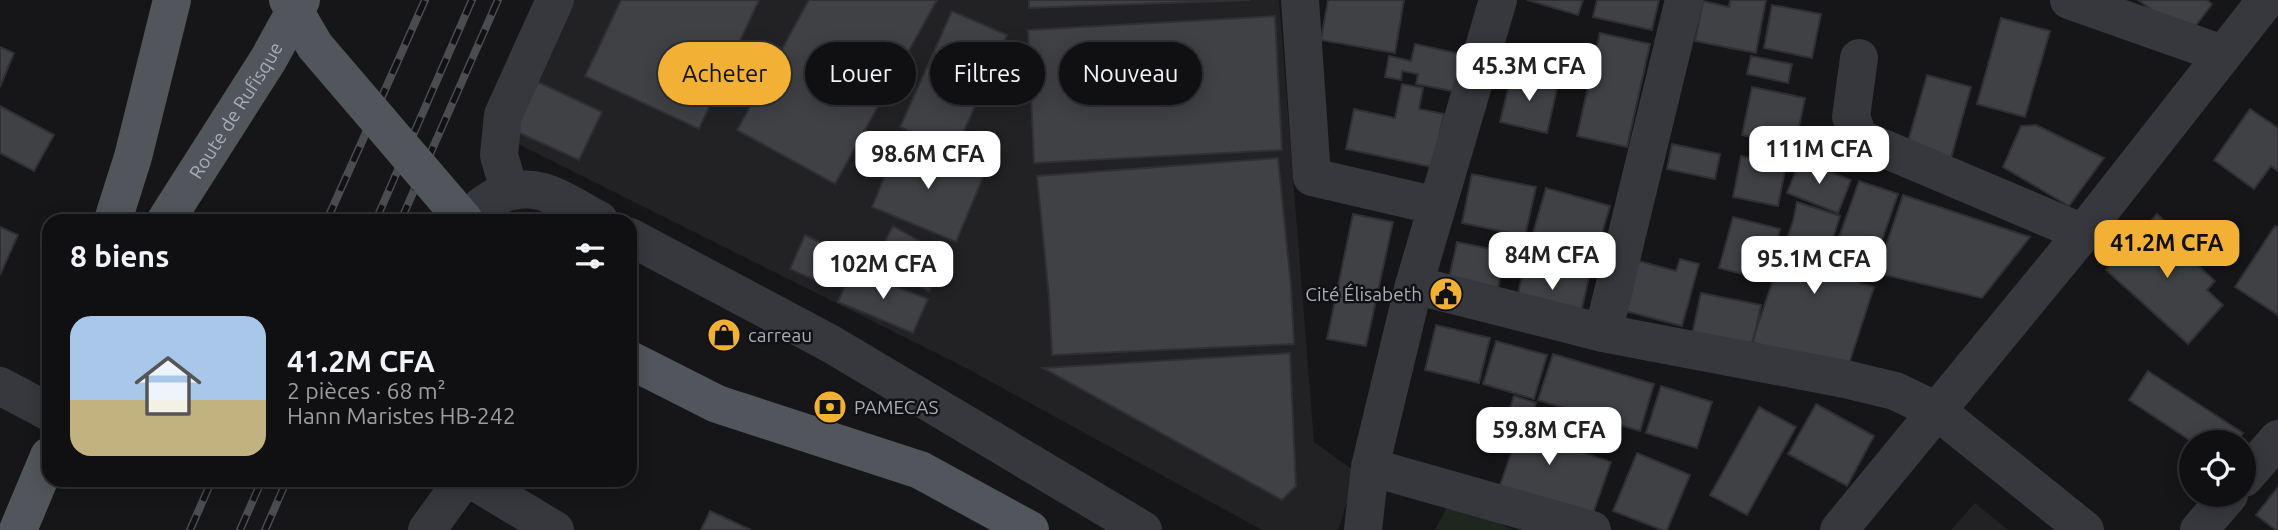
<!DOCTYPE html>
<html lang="fr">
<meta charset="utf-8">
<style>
body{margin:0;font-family:Ubuntu,sans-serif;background:#19191b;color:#f1f3f6;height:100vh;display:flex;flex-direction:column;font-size:26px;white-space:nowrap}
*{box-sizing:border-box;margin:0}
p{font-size:23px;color:#9c9d9f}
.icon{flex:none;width:38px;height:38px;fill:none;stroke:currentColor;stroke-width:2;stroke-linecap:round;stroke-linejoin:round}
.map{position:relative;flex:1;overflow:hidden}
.drawer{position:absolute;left:42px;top:214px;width:595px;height:273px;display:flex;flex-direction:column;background:#101012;border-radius:21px;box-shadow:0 4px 18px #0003,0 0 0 2px #303032}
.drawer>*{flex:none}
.hud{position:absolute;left:658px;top:42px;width:665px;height:63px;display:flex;gap:14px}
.controls{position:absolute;left:2179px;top:430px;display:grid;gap:14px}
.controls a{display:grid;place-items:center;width:77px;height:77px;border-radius:50%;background:#101012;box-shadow:0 4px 18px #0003,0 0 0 2px #303032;font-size:35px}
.price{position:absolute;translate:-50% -60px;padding:0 16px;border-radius:14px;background:#fff;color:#222;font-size:23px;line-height:46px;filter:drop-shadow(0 2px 4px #0008)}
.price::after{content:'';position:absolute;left:50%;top:42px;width:21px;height:16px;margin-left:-10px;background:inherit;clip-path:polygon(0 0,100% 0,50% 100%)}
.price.selected{background:#f2b134;color:#111}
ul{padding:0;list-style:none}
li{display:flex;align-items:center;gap:21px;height:175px;padding:0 28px}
li span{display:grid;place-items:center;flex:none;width:196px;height:140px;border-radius:21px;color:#555}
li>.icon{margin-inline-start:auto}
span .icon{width:84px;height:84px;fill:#fffc;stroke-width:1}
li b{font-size:30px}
h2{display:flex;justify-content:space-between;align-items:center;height:84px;padding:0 28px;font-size:30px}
.chip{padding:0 24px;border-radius:32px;background:#101012;box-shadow:0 4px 18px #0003,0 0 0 2px #303032;font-size:24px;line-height:63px}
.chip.selected{background:#f2b134;color:#111}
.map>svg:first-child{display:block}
.built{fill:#222225}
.green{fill:#1e261f}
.building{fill:#404145;stroke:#303034;stroke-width:2}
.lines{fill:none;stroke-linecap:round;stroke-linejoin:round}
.minor{stroke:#37383d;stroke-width:38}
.major{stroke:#53555c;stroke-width:38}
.rail-casing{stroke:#4a4c52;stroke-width:8}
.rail{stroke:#111113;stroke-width:5;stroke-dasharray:16;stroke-linecap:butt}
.major-bridge{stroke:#53555c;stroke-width:38}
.labels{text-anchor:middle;stroke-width:5;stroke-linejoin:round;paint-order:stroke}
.street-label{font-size:19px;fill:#a8adb8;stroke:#111113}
.poi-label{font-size:19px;fill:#a8adb8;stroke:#111113;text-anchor:start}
</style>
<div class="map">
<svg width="2278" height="530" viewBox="0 0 2278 530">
<rect width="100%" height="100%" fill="#161618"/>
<!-- built -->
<path class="built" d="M544,0H1279L1314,442L1357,473L1338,530H1262L964,367L486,128Z
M1975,503L2008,530H1951Z"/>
<!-- green -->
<path class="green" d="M1451,499L1513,530H1435Z"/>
<!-- building -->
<path class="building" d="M621,0H759L699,129L585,76Z
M809,0H937L835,184L737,130Z
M1029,0H1250L1029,8Z
M1328,0H1404L1395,53L1321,40Z
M1527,0H1583L1578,15Z
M1597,0H1659L1652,30L1593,17Z
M1730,0H1766L1756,53L1695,41L1703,1L1729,7Z
M2138,0H2207L2212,4L2188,36Z
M1772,5L1821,14L1812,58L1764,48Z
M952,11L1007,35L955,151L900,127Z
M1275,16L1282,150L1034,163L1028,30Z
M2001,18L2050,31L2025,117L1977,104Z
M1600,33L1650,44L1627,147L1577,136Z
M1415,44L1465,55L1457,92L1416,84L1418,74L1402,71L1401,80L1385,77L1389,56L1411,61Z
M0,47L14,53L0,87Z
M1751,56L1792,64L1788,83L1747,74Z
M1512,73L1558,84L1547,133L1500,122Z
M1927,75L1971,87L1951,158L1907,145Z
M538,82L602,112L579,160L515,131Z
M1402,84L1423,88L1419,109L1444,114L1432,167L1346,149L1354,109L1395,118Z
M1752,87L1805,98L1795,146L1742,135Z
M0,106L54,135L34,171L0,153Z
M2250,109L2278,128V171L2271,166L2254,189L2214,160Z
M2036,125L2104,158L2069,206L2003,167L2021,126Z
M899,141L984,175L956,242L872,207Z
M1672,144L1720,154L1715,179L1667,169Z
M1741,156L1786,165L1778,206L1733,197Z
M1278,158L1291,286L1294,344L1052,355L1049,297L1037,176Z
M1800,160L1851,180L1838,213L1787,193Z
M1472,174L1536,187L1525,236L1462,223Z
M1859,181L1898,194L1876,257L1837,243Z
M1546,188L1610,206L1593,264L1529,247Z
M1903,195L2030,237L1982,298L1877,273Z
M1797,202L1840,216L1828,254L1866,267L1860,283L1874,287L1846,373L1752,342L1793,221Z
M1353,214L1393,222L1366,346L1327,339Z
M2157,214L2184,239L2178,247L2215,281L2207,290L2223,305L2188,344L2106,270Z
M1733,217L1780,229L1767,280L1719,268Z
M893,226L948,257L929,292L874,262Z
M2275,226L2278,227V315L2235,287Z
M0,227L18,235L0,275Z
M805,235L845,254L830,287L790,269Z
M1457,242L1505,252L1498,288L1449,278Z
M1631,259L1676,271L1680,259L1699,264L1682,326L1618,309Z
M1525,263L1589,277L1579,321L1515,307Z
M852,269L928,299L913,333L838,302Z
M1701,293L1761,305L1752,347L1692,335Z
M1436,325L1490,338L1479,383L1425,370Z
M1496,341L1547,355L1534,399L1483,384Z
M1290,353L1296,486L1282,500L1043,368Z
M1553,354L1654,384L1640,431L1538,400Z
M2148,371L2243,433L2236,443H2194L2129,400Z
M1661,386L1712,402L1697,448L1646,433Z
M1514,396L1536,403L1530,419L1548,425L1544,439L1611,462L1590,522L1498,491L1515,442L1500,437Z
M1816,404L1874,436L1847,486L1788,454Z
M1759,407L1796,427L1747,515L1710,495Z
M1637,453L1690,475L1667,530H1662L1613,511Z
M2278,487V530H2276L2256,515Z
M710,511L751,530H701Z"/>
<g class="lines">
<!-- minor -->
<path class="minor" d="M1300,0L1312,177L1437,206
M2069,0L2222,54
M1859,58L1851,117L1859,138L2083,233
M509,190L499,155L503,115L555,0
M472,220C477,208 482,205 494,198C534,176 562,201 599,220
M630,237L831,344L1143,530
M1414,285L1603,333L1845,379L1895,391L1937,411L2085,530
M1603,333L1684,0
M0,386L49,412
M1370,467L1592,530
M2244,478L2278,439
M472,480L555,530
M427,530L463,480
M1363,530L1370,467L1414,285L1498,0
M1839,530L2083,233L2266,0
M2199,530L2229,495"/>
<!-- major -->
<g class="major">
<path d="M113,220L133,157L172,0"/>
<path id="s1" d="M166,220L268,60L301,0"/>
<path d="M630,360L717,404L920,470L1030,530"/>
<path d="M18,530L49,456"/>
</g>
<defs>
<path id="rail" d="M327,220L425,0
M376,220L472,0
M401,220L498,0
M190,530L212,480
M240,530L262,480
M265,530L287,480"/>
</defs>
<!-- rail casing -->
<use href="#rail" class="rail-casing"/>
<!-- rail -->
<use href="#rail" class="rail"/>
<!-- major-bridge -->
<path class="major-bridge" d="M288,0L315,46L464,220"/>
</g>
<!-- icons -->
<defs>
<symbol id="civic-disc" viewBox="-11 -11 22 22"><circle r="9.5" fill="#f2b134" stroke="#111113"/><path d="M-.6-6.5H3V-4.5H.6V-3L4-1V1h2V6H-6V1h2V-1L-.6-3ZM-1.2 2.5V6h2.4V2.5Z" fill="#111"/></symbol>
<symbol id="shop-disc" viewBox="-11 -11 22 22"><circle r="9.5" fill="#f2b134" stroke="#111113"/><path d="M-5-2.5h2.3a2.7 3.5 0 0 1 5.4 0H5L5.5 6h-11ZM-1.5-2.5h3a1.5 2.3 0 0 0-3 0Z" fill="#111"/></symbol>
<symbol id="bank-disc" viewBox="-11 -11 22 22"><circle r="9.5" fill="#f2b134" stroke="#111113"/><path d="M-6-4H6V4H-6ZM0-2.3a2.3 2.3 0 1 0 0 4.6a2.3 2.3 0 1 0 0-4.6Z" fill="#111"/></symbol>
</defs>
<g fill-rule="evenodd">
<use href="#civic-disc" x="1427" y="275" width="38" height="38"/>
<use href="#shop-disc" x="705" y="316" width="38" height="38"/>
<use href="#bank-disc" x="811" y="388" width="38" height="38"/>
</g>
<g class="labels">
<!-- street labels -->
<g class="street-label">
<text dy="7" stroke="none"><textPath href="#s1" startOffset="130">Route de Rufisque</textPath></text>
</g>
<!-- poi labels -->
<g class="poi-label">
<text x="1422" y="301" text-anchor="end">Cité Élisabeth</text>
<text x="748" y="342">carreau</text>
<text x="854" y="414">PAMECAS</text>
</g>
</g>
</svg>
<div class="controls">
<a><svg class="icon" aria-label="locate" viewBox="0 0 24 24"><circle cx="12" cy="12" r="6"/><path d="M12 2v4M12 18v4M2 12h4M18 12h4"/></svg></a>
</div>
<b class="price" style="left:1529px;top:103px">45.3M CFA</b>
<b class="price" style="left:1819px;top:186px">111M CFA</b>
<b class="price" style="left:928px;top:191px">98.6M CFA</b>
<b class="price selected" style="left:2167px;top:280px">41.2M CFA</b>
<b class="price" style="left:1552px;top:292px">84M CFA</b>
<b class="price" style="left:1814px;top:296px">95.1M CFA</b>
<b class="price" style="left:883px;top:301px">102M CFA</b>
<b class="price" style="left:1549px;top:467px">59.8M CFA</b>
<div class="hud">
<a class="chip selected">Acheter</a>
<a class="chip">Louer</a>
<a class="chip">Filtres</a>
<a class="chip">Nouveau</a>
</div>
<section class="drawer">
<h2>8 biens<svg class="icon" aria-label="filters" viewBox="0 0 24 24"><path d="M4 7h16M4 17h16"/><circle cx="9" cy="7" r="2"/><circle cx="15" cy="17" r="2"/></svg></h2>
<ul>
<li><span style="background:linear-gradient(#a9c7e8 60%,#c2b280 0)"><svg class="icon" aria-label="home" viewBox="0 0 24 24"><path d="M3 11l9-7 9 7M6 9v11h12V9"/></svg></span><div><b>41.2M CFA</b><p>2 pièces · 68 m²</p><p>Hann Maristes HB-242</p></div></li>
</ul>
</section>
</div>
